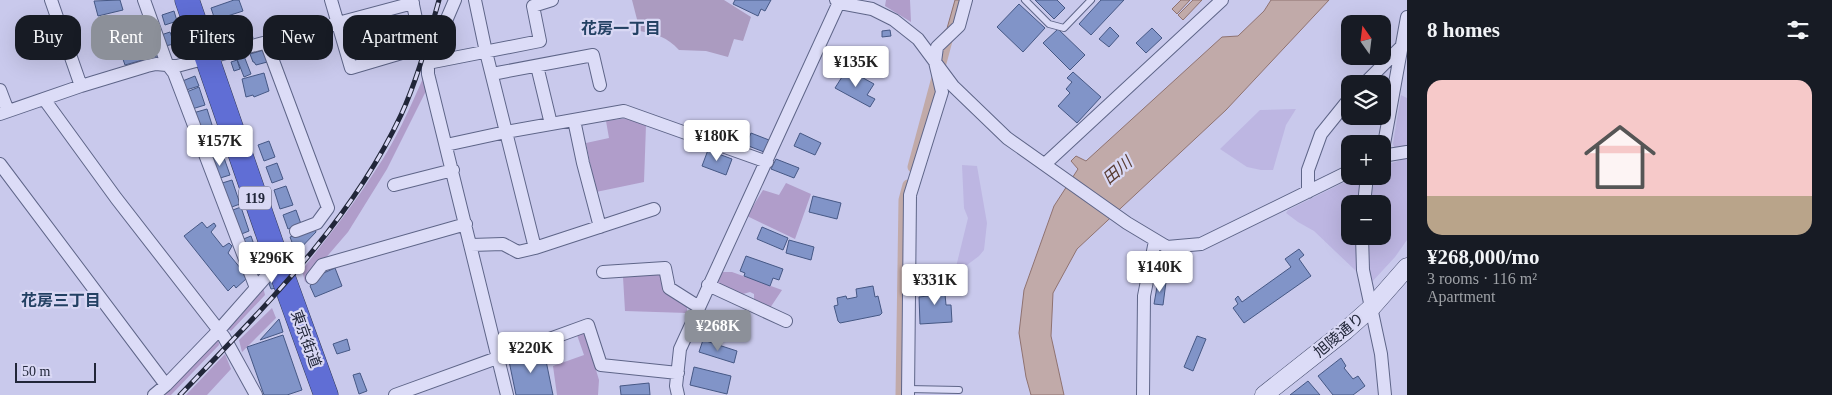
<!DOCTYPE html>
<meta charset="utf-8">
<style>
body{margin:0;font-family:"Times New Roman","Noto Sans JP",serif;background:#20242c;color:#f1f3f6;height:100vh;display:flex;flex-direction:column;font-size:19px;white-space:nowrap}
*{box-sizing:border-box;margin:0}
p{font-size:16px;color:#9ea1a6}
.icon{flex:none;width:28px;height:28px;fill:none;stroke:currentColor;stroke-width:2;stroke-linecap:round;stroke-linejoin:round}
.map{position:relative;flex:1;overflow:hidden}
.drawer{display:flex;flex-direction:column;background:#171b24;width:425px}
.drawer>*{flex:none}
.top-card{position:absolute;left:15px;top:15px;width:475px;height:45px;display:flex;gap:10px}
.needle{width:32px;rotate:346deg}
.buttons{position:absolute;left:1341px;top:15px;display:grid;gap:10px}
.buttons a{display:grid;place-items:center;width:50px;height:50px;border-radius:10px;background:#171b24;box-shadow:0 5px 20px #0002;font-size:25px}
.scale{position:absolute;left:15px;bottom:12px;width:81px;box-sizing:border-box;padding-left:5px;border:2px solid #212639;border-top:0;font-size:14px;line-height:18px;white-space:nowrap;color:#212639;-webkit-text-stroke:4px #d9d8f4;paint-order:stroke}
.price{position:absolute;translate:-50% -42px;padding:0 11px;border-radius:5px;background:#fff;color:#222;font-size:16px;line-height:32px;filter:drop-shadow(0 1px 2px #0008)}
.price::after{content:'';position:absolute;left:50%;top:30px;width:15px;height:11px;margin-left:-8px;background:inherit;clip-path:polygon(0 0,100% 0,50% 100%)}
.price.selected{background:#8c9099;color:#fff}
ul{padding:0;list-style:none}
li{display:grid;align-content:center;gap:10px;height:265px;padding:0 20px}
li span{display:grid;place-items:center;height:155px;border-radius:15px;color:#555}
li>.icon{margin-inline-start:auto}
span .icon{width:90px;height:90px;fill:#fffc;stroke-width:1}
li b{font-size:21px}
h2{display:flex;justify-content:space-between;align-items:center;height:60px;padding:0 20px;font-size:21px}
.pill{padding:0 18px;border-radius:15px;background:#171b24;box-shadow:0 5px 20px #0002;font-size:18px;line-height:45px}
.pill.selected{background:#8c9099;color:#fff}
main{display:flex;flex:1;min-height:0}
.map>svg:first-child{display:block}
.farmland{fill:#bdb6e2}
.green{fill:#b09dca}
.cemetery{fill:#ab9bc0}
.water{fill:#c1aaa9;stroke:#8f7270}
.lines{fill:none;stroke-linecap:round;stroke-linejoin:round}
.canal{stroke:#c1aaa9;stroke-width:11}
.building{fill:#8194c8;stroke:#465885}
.lane-casing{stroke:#5e6588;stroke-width:8}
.street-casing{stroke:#5e6588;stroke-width:14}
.secondary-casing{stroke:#41496a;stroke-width:19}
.highway-casing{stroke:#323a56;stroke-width:25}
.lane{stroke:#dcdcf7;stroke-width:6}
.street{stroke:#dcdcf7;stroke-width:12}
.secondary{stroke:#dcdcf7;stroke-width:18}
.highway{stroke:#606ed5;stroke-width:24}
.rail-casing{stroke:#212639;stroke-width:5}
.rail{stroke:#d9d8f4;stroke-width:3;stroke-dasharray:9;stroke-linecap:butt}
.labels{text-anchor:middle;stroke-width:4.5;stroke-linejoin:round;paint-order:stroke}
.shield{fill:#d9d8f4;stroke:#585b71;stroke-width:1}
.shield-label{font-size:14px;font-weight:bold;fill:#212639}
.street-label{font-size:15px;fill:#212639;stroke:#d9d8f4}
.neighbourhood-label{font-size:16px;font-weight:bold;fill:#234163;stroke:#d9d8f4}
.water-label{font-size:16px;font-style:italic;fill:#583b31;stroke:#d9d8f4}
</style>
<main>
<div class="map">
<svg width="1407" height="395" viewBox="0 0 1407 395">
<rect width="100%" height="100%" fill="#c9c9ec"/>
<!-- farmland -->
<path class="farmland" d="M1401,95L1407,98V147L1396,150L1393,144Z
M1296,109L1286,125L1273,170H1261L1247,167L1220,149L1260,110Z
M1407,158V240L1395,257L1371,283L1368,273L1369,236H1382V204H1371L1374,179L1375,176H1382L1383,166Z
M962,165L977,166L987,223L984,250L979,256L963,268L956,267L968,218L964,208Z
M1355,177H1360L1363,181L1361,204H1350V236H1359L1356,271L1314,231L1298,222L1286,213L1288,210Z"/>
<!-- green -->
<path class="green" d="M886,0H910L911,22L885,6Z
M424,76L427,89L387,169L348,232L305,282L302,270C327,238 353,206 375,171C395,142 410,108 424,76Z
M628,118L646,125L644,182L596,192L586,143L609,138L606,121Z
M786,183L811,194L795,239L747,216L763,190L779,195Z
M721,272H732L782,290L770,308L754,300V294L750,292L743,294L716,285Z
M663,274L666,293L687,305V313L625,311L623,277Z
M263,287L265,295L231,331L227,328Z
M272,308L276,318L242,352L239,340Z
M585,333L599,380L598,395H557L553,366L584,355L577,335Z
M218,336L219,345L171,395H161Z
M225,354L231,369L207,395H186Z"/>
<!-- cemetery -->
<path class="cemetery" d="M632,0H724L751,17L743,41L734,39L728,57L706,51L679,50C667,37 656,34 640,31Z"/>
<!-- water -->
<path class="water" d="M955,0H961L954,28L946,32Z
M1181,0H1190L1177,14L1172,9Z
M1193,0H1202L1183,20L1178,15Z
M1271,0H1329L1226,110L1077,249L1053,293L1051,336L1064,395H1031L1026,377L1019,333L1024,290L1054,206L1078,169L1071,161L1076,156L1086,161L1222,37L1238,36L1264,11Z"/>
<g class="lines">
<!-- canal -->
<path class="canal" d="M913,167L949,33
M901,395L904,200L908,185"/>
</g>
<!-- building -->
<path class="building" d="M120,0L123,10L98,16L94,1Z
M234,0H239L243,11L215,20L211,8Z
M735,0H771L765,11L761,9L758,16L733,4Z
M1035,0H1057L1065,8L1054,19Z
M1101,0H1124L1091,35L1079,24Z
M1019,4L1045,28L1023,52L997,27Z
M174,11L177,21L165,25L162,15Z
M249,23L253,38L244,40L240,26Z
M1110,27L1119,36L1109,47L1099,39Z
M1152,28L1162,38L1146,53L1136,43Z
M1058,29L1085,55L1070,70L1043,43Z
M890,30L891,36L882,37V31Z
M170,32L174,44L165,46L161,35Z
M154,38L158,52L157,56L125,65L119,48Z
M831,48L859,63L854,72L827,57Z
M267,49L271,61L256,65L254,62H253L250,54Z
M244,56L251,74L244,77L237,59Z
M237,60L240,69L234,71L231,62Z
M847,69L874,84L867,95L875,99L870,107L835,88Z
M1073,72L1101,97L1077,123L1058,106L1070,93L1066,89L1072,82L1067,78Z
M264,73L269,91L254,97L253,95L246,97L242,79Z
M195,76L199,86L183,91L180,82Z
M199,87L205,105L192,109L184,93Z
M207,109L213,128L199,132L193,113Z
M751,133L769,140L764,152L746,145Z
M800,133L821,143L815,155L794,146Z
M269,141L275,157L264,161L258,145Z
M708,150L732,159L726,175L702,166Z
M223,155L230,175L217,179L211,159Z
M776,159L799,168L794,178L771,169Z
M277,163L283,179L272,183L266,167Z
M232,180L240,204L229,208L219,184Z
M286,186L293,205L280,209L274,190Z
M813,196L841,203L837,219L809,212Z
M241,207L249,231L239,235L230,211Z
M296,210L301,224L288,229L283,215Z
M202,222L207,228L214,223L216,226L211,232L223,247L229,243L232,246L228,253L241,269L246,279L236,288L234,285L228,291L184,236Z
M762,227L788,238L783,250L757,239Z
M315,229L316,232L296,253L290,237Z
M251,236L257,253L247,257L241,240Z
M789,240L814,247L811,260L786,253Z
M1299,249L1304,255L1299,259L1311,276L1244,323L1233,308L1238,304L1235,299L1238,296L1242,302L1291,267L1285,259Z
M746,256L783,269L779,280L773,278L770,286L744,276L745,273L740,271Z
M335,268L342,286L315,297L310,286L319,275Z
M273,280L276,288L271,289L268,281Z
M1158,281L1166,282L1163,305L1154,304Z
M944,283L946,305H951L952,322L920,324L919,297L928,296L927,284Z
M873,286L875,297L878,296L882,313L880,315L840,323L838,321L834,306L838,305L837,298L846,296L847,299L857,297L856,289Z
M709,315L731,321L727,336L705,330Z
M279,319L283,332L260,340Z
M283,335L302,390L287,395H264L247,347Z
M1197,336L1206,339L1193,371L1184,367Z
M347,339L350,350L337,354L333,344Z
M703,340L737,351L734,363L699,352Z
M543,346L553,395H516L509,361L517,358V355Z
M1341,358L1346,366L1344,368L1353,379L1358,376L1365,386L1353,395H1333L1318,376Z
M694,367L731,376L727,394L690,385Z
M360,373L367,391L359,394L353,375Z
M1308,381L1320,395H1290Z
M649,383L650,395H621L620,386Z"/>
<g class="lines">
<defs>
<path id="lane" d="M1025,0L1049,24L1064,28L1091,0
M908,389L959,390"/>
<path id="street" d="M51,0L81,86
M144,0L167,64L174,73L256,288
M331,0L351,68L422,47
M412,0L422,47L428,63V74L507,395
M475,0L486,52L535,248
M836,0L840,3L872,9L894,20L918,39L953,86L1007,138L1127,223L1167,247L1201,244L1350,171
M266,42L328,208L317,223L296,231
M428,63L540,41L533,6L552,0
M428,63L455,0
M537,66L551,124
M492,74L593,55L600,85
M1364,84L1402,46
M0,90L8,111
M44,99L116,198L224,337L256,395
M0,114L81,86L147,66L156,64L177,66L413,3
M574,120L583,163L600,227
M446,145L506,132L624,111L767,162
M1382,155L1407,17
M1382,156L1407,152
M0,164L166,385
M1045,164L1222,0
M394,185L453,170
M1308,192V170L1321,134L1350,98
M1364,204L1367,176
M1362,236L1363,270L1381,354L1385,395
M471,245L503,244L518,252L535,248L654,209
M603,272L665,268L669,288L699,307
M312,278L322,265L466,224
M708,285L786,321
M154,395L166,385L219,330L278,263
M395,395L588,325L601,365L678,373
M678,395L676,386L680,349L840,0
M908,395L910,195L942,92L935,62L937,47L959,26L966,0
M1143,395L1144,296L1155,241"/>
<path id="secondary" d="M1264,395L1345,331L1371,308L1407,267"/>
<path id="highway" d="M187,0L278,263L326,395"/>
</defs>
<!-- lane casing -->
<use href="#lane" class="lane-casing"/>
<!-- street casing -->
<use href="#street" class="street-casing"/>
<!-- secondary casing -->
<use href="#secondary" class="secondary-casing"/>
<!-- highway casing -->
<use href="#highway" class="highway-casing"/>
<!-- lane -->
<use href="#lane" class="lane"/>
<!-- street -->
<use href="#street" class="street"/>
<!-- secondary -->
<use href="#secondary" class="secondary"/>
<!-- highway -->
<use href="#highway" class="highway"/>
<defs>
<path id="rail" d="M180,395C261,310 350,224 401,115C418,78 428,39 439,0"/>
</defs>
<!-- rail casing -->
<use href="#rail" class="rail-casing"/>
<!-- rail -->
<use href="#rail" class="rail"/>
</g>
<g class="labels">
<!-- shield labels -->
<rect class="shield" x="239" y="186.5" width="32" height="23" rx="4"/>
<g class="shield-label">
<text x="255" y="203">119</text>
</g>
<!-- street labels -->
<g class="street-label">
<text transform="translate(1339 335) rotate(-40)" y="5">旭陵通り</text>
<text transform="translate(306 339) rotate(70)" y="5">東京街道</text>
</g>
<!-- neighbourhood labels -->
<g class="neighbourhood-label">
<text x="621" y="34">花房一丁目</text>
<text x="61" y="306">花房三丁目</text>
</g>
<!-- water labels -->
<g class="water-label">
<text transform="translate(1117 170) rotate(-40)" y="6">田川</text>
</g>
</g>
</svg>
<div class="buttons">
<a><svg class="needle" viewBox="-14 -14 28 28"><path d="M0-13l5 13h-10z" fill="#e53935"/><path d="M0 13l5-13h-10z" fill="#9ea1a6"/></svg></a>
<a><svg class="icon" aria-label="layers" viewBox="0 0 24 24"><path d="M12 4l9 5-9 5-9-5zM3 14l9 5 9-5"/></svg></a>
<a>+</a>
<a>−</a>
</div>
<div class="scale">50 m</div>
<b class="price" style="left:856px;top:88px">¥135K</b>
<b class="price" style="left:717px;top:162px">¥180K</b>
<b class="price" style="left:220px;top:167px">¥157K</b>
<b class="price" style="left:272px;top:284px">¥296K</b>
<b class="price" style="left:1160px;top:293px">¥140K</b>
<b class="price" style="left:935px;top:306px">¥331K</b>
<b class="price selected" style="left:718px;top:352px">¥268K</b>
<b class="price" style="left:531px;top:374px">¥220K</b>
<div class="top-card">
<a class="pill">Buy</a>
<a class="pill selected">Rent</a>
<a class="pill">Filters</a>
<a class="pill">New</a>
<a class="pill">Apartment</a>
</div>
</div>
<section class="drawer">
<h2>8 homes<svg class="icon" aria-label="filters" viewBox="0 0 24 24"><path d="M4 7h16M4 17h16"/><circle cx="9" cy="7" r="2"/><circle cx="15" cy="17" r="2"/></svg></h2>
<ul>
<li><span style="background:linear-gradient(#f6c9c9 75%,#b9a48a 0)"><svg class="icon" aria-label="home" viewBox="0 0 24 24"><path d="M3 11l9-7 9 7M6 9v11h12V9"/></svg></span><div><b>¥268,000/mo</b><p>3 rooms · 116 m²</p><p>Apartment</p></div></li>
</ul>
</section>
</main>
